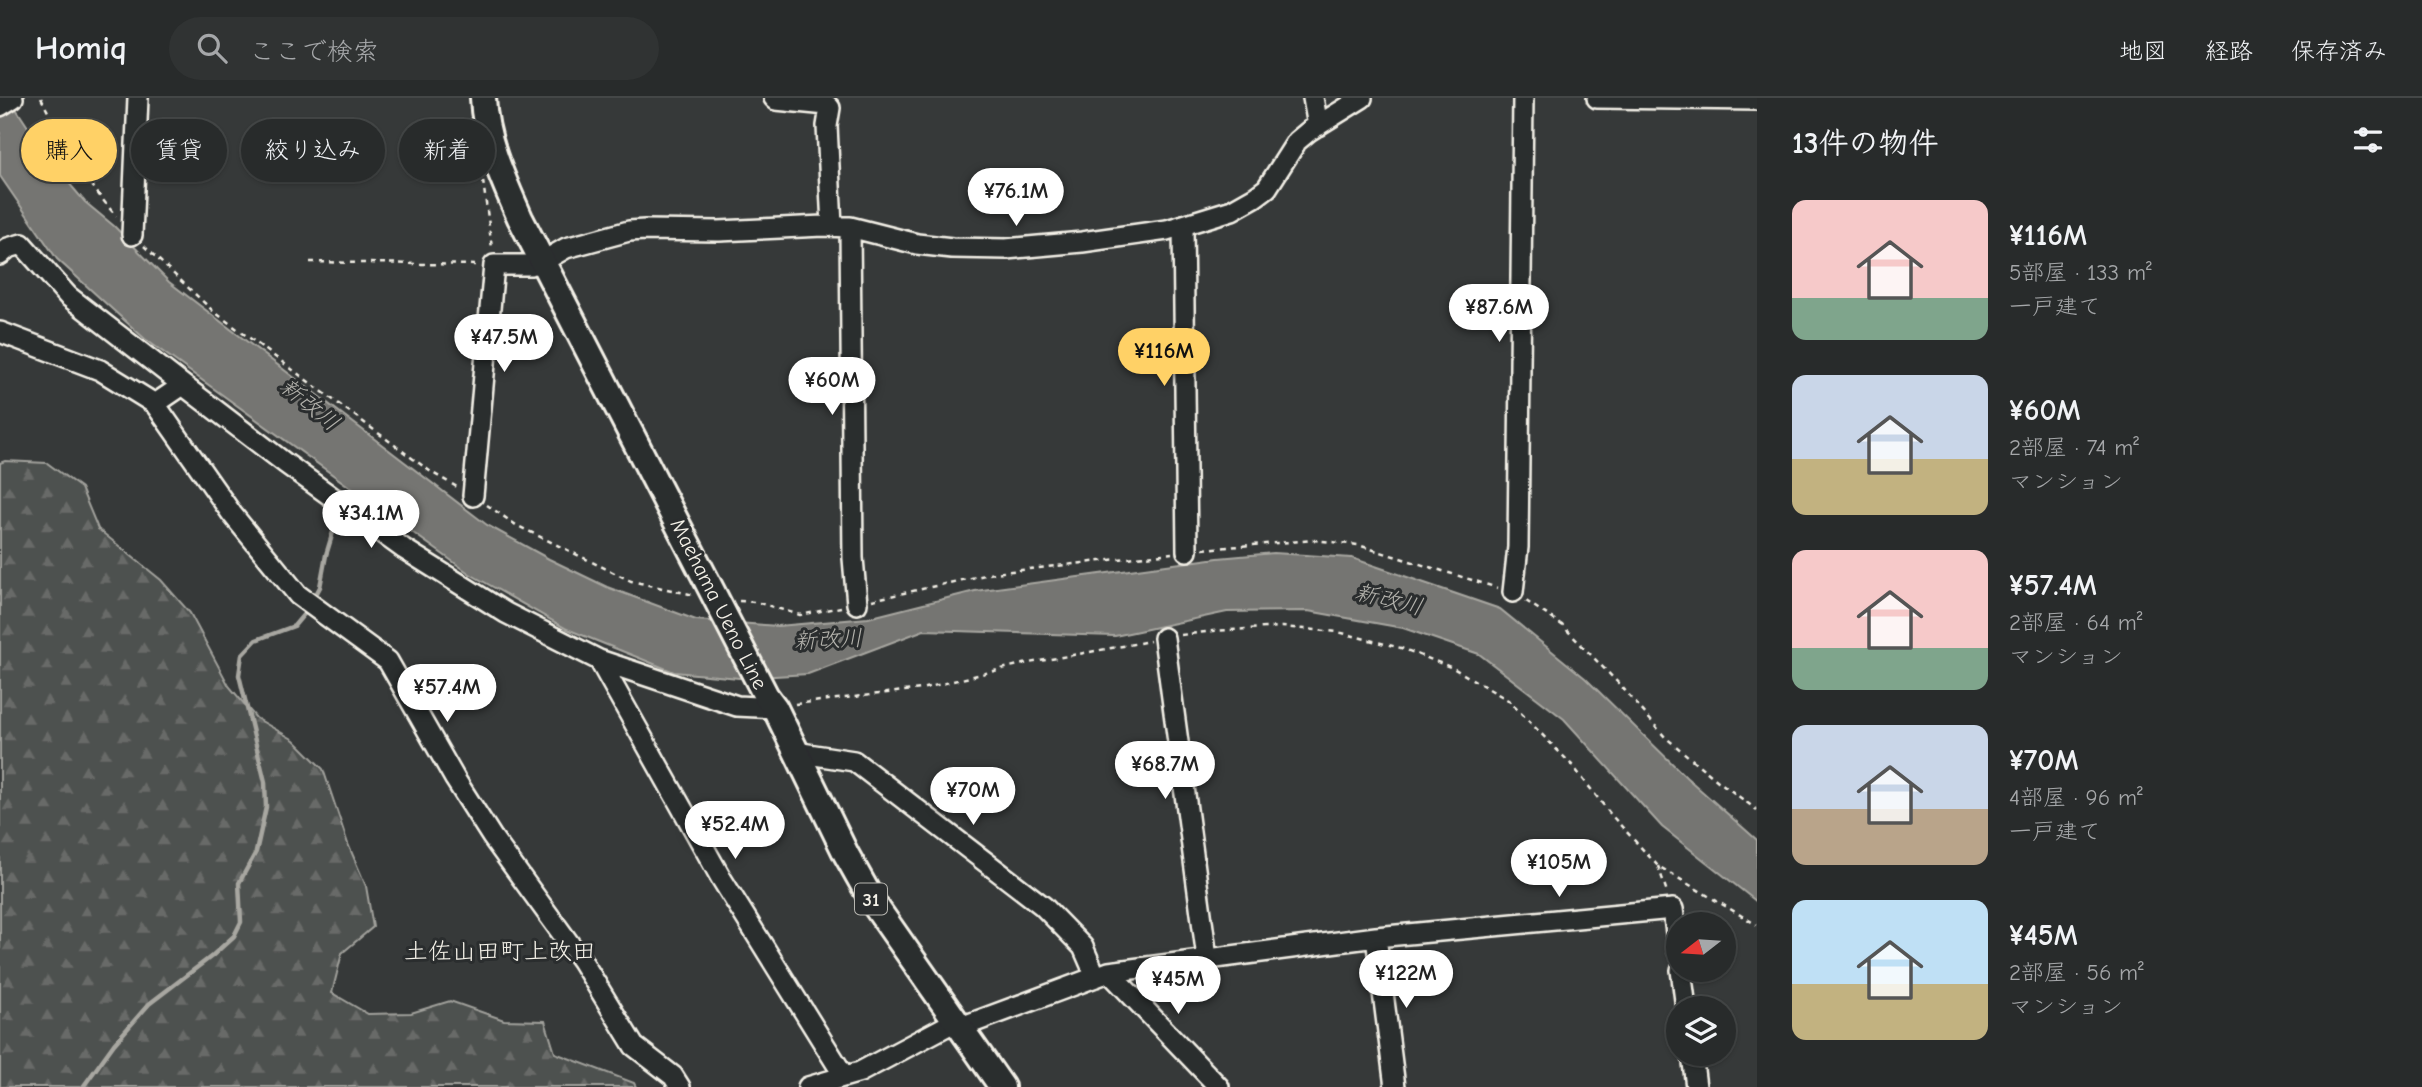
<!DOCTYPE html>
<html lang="ja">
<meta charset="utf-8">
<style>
body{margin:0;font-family:"Comic Neue","Klee One",sans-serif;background:#303333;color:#f1f3f6;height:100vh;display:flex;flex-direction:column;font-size:26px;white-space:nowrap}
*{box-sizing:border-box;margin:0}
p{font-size:23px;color:#a5a7a9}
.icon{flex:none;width:38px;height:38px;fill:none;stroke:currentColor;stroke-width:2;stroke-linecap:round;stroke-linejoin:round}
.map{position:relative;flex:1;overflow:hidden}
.details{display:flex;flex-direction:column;background:#282b2b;width:665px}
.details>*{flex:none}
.guide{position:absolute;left:21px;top:21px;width:665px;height:63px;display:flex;gap:14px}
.needle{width:46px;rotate:253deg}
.controls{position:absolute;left:1666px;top:814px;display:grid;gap:14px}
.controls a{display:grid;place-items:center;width:70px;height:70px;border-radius:50%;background:#282b2b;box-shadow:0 2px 5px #0004,0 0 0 2px #444747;font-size:35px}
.price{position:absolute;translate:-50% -60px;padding:0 16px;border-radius:24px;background:#fff;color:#222;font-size:23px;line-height:46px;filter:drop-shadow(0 2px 4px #0008)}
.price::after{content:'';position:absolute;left:50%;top:42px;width:21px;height:16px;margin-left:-10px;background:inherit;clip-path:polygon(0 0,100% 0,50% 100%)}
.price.on{background:#ffd166;color:#111}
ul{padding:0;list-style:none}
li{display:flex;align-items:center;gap:21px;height:175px;padding:0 35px}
li span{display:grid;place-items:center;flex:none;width:196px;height:140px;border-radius:14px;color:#555}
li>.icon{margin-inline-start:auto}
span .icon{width:84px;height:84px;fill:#fffc;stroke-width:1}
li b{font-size:30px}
h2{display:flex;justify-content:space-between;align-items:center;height:84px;padding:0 35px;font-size:30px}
.tag{padding:0 24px;border-radius:32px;background:#282b2b;box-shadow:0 2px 5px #0004,0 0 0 2px #444747;font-size:24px;line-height:63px}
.tag.on{background:#ffd166;color:#111}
header{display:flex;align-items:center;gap:42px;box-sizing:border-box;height:98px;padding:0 35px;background:#282b2b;border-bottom:2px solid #444747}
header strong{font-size:33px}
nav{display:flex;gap:38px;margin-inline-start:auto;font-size:24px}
.search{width:490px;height:63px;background:#303333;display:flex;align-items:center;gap:18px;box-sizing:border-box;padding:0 24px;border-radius:38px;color:#a5a7a9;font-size:26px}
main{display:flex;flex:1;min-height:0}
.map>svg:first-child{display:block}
.forest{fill:url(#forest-firs);stroke:#a1a19c;stroke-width:2}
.water{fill:#757572;stroke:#a8a7a1;stroke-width:2}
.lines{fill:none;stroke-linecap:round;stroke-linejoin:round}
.stream{stroke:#a8a7a1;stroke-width:4.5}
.minor-casing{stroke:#f4f1e8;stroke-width:24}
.major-casing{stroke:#f4f1e8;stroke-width:30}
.path{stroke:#f4f1e8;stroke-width:2.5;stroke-dasharray:5 5;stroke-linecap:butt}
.minor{stroke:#2a2d2e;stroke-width:19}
.major{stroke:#2a2d2e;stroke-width:24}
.labels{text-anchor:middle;stroke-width:6;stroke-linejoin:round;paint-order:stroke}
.shield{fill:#2a2d2e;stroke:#b7b6b0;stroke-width:2}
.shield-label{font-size:19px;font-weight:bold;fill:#f4f1e8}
.street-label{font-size:21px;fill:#f4f1e8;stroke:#2a2d2e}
.water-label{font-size:23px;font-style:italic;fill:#b4b3ad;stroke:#2a2d2e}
.quarter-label{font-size:24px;fill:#f4f1e8;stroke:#2a2d2e}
</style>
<header>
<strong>Homiq</strong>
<div class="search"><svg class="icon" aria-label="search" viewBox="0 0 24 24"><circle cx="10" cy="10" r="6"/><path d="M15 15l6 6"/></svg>ここで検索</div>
<nav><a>地図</a><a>経路</a><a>保存済み</a></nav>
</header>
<main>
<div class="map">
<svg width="1757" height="989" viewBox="0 0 1757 989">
<defs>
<pattern id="forest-firs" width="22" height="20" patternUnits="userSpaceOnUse" patternTransform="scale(1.75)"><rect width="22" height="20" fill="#4e514f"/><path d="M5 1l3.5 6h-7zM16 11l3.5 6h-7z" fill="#686a68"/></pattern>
</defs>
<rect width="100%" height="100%" fill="#363939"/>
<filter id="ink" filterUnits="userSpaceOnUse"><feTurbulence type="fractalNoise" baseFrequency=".0143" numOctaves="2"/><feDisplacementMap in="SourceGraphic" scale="14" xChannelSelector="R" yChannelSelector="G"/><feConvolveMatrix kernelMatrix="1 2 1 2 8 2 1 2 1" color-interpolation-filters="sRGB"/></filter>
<g filter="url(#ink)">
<!-- forest -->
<path class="forest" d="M5,363L47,365L81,390L98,431L161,482L190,515L229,588L256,620L294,642L323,671L348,746L366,788L373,829L342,855L332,895L368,916L411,915L450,903L504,922L545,923L555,955L634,985L636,989H0V365Z"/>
<!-- water -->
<path class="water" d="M0,0H9L51,64L85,104L114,128L169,184L487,427L549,461L607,489L696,522L778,528L868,520L975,493L1218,460L1274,455L1352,460L1500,511L1585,580L1687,680L1757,742V804L1662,729L1564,621L1479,556L1403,530L1308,513L1227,514L1115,538L924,532L808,576L739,580L674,574L567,531L470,476L145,241L57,161L0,78Z"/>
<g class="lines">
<!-- stream -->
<path class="stream" d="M313,502L320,489L326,457L340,411
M83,989L114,946L149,906L212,858L234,838L241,824L239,785L256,754L266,709L265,684L239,577L242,557L256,542L294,528L309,510"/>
<defs>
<path id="minor" d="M774,0L776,2L827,7L830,10L827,28L832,128
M1313,0L1318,28
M1597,0L1757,2
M0,8L13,0
M1183,127L1187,453
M850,129L853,460L857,506
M132,137L138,0
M0,157L8,150L22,146L68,198L183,287
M0,234L100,272L155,306L232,416L298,497L388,563L455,681L492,739L582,863L634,948L673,978L680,989
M155,306L183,287L285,365L404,451L506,515L599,562L737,608L775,610
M473,398L494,167H530L542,164L566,150L629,133L645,132L719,133L823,128L850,129L917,146L952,150L1006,151L1082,144L1167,132L1232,112L1255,99L1267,90L1297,43L1309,33L1362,0
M1513,494L1518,449L1523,0
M1164,540L1207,860
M599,562L721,780L844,978
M795,654L854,663L1043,808L1083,849L1096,879
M1376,839L1395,989
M1681,872L1686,910
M1109,874L1219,989
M961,929L1109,874L1376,839L1673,811L1678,852
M1692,956L1696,989
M808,989L860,974L956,923"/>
<path id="major" d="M483,0C485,43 503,81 520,120L766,598L775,610L846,756L874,806L1002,989"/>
</defs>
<!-- minor casing -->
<use href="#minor" class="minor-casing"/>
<!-- major casing -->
<use href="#major" class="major-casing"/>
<!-- path -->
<path class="path" d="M41,0C62,42 85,82 116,118
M483,83L492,150
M144,148L213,213L431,374L457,389
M310,164L477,167
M487,407L516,427L631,483L694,497
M1203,451L1314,442L1358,447L1498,490
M872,502L994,475L1172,455
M739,503L756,504L800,517L841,509
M1526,503L1562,527L1622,589L1665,639L1718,683L1757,712
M1181,537L1213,533L1282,529L1338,534L1401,550L1453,570L1508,602L1572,667L1612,718L1658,768L1757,827
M795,606L921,591L1018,567L1150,543
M1658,768L1667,794"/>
<!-- minor -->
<use href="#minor" class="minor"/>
<!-- major -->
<use href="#major" class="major"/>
</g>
</g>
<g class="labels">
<!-- shield labels -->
<rect class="shield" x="855" y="785.5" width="32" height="31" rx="5"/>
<g class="shield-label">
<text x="871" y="808">31</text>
</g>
<!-- street labels -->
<g class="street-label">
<text transform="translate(719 506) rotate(63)" y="7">Maehama Ueno Line</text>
</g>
<!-- water labels -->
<g class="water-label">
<text transform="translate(310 306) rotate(39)" y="8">新改川</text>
<text transform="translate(1389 501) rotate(14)" y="8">新改川</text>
<text transform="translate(828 541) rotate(-3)" y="8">新改川</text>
</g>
<!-- quarter labels -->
<g class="quarter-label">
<text x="500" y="861">土佐山田町上改田</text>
</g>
</g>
</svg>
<div class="controls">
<a><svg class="needle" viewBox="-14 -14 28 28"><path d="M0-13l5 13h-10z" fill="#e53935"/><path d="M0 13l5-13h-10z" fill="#a5a7a9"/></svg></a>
<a><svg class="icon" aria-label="layers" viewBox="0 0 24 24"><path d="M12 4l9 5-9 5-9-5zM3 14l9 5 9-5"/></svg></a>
</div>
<b class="price" style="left:1016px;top:130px">¥76.1M</b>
<b class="price" style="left:1499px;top:246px">¥87.6M</b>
<b class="price" style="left:504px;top:276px">¥47.5M</b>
<b class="price on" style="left:1164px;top:290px">¥116M</b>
<b class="price" style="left:832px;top:319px">¥60M</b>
<b class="price" style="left:371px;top:452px">¥34.1M</b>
<b class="price" style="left:447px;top:626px">¥57.4M</b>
<b class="price" style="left:1165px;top:703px">¥68.7M</b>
<b class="price" style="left:973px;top:729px">¥70M</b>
<b class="price" style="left:735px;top:763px">¥52.4M</b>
<b class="price" style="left:1559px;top:801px">¥105M</b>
<b class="price" style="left:1406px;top:912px">¥122M</b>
<b class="price" style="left:1178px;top:918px">¥45M</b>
<div class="guide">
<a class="tag on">購入</a>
<a class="tag">賃貸</a>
<a class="tag">絞り込み</a>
<a class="tag">新着</a>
</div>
</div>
<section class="details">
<h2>13件の物件<svg class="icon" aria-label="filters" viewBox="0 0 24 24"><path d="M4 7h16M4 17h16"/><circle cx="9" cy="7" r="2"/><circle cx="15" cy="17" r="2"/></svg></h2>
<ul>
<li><span style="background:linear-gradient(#f6c9c9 70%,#7fa58c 0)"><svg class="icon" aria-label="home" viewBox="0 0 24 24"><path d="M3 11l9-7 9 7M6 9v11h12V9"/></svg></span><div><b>¥116M</b><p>5部屋 · 133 m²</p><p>一戸建て</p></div></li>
<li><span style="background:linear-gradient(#c9d6e8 60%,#c2b280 0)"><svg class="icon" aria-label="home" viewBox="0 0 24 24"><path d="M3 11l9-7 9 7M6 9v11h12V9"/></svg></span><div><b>¥60M</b><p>2部屋 · 74 m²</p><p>マンション</p></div></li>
<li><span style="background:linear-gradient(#f6c9c9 70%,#7fa58c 0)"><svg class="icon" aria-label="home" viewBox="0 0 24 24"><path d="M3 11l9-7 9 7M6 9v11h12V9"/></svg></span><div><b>¥57.4M</b><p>2部屋 · 64 m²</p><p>マンション</p></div></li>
<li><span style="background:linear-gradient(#c9d6e8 60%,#b9a48a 0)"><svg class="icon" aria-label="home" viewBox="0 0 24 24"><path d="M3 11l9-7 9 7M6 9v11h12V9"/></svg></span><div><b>¥70M</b><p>4部屋 · 96 m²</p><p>一戸建て</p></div></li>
<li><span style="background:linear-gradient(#bfe0f5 60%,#c2b280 0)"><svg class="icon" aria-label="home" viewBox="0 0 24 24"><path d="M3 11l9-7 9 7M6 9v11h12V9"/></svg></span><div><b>¥45M</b><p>2部屋 · 56 m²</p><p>マンション</p></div></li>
</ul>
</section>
</main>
